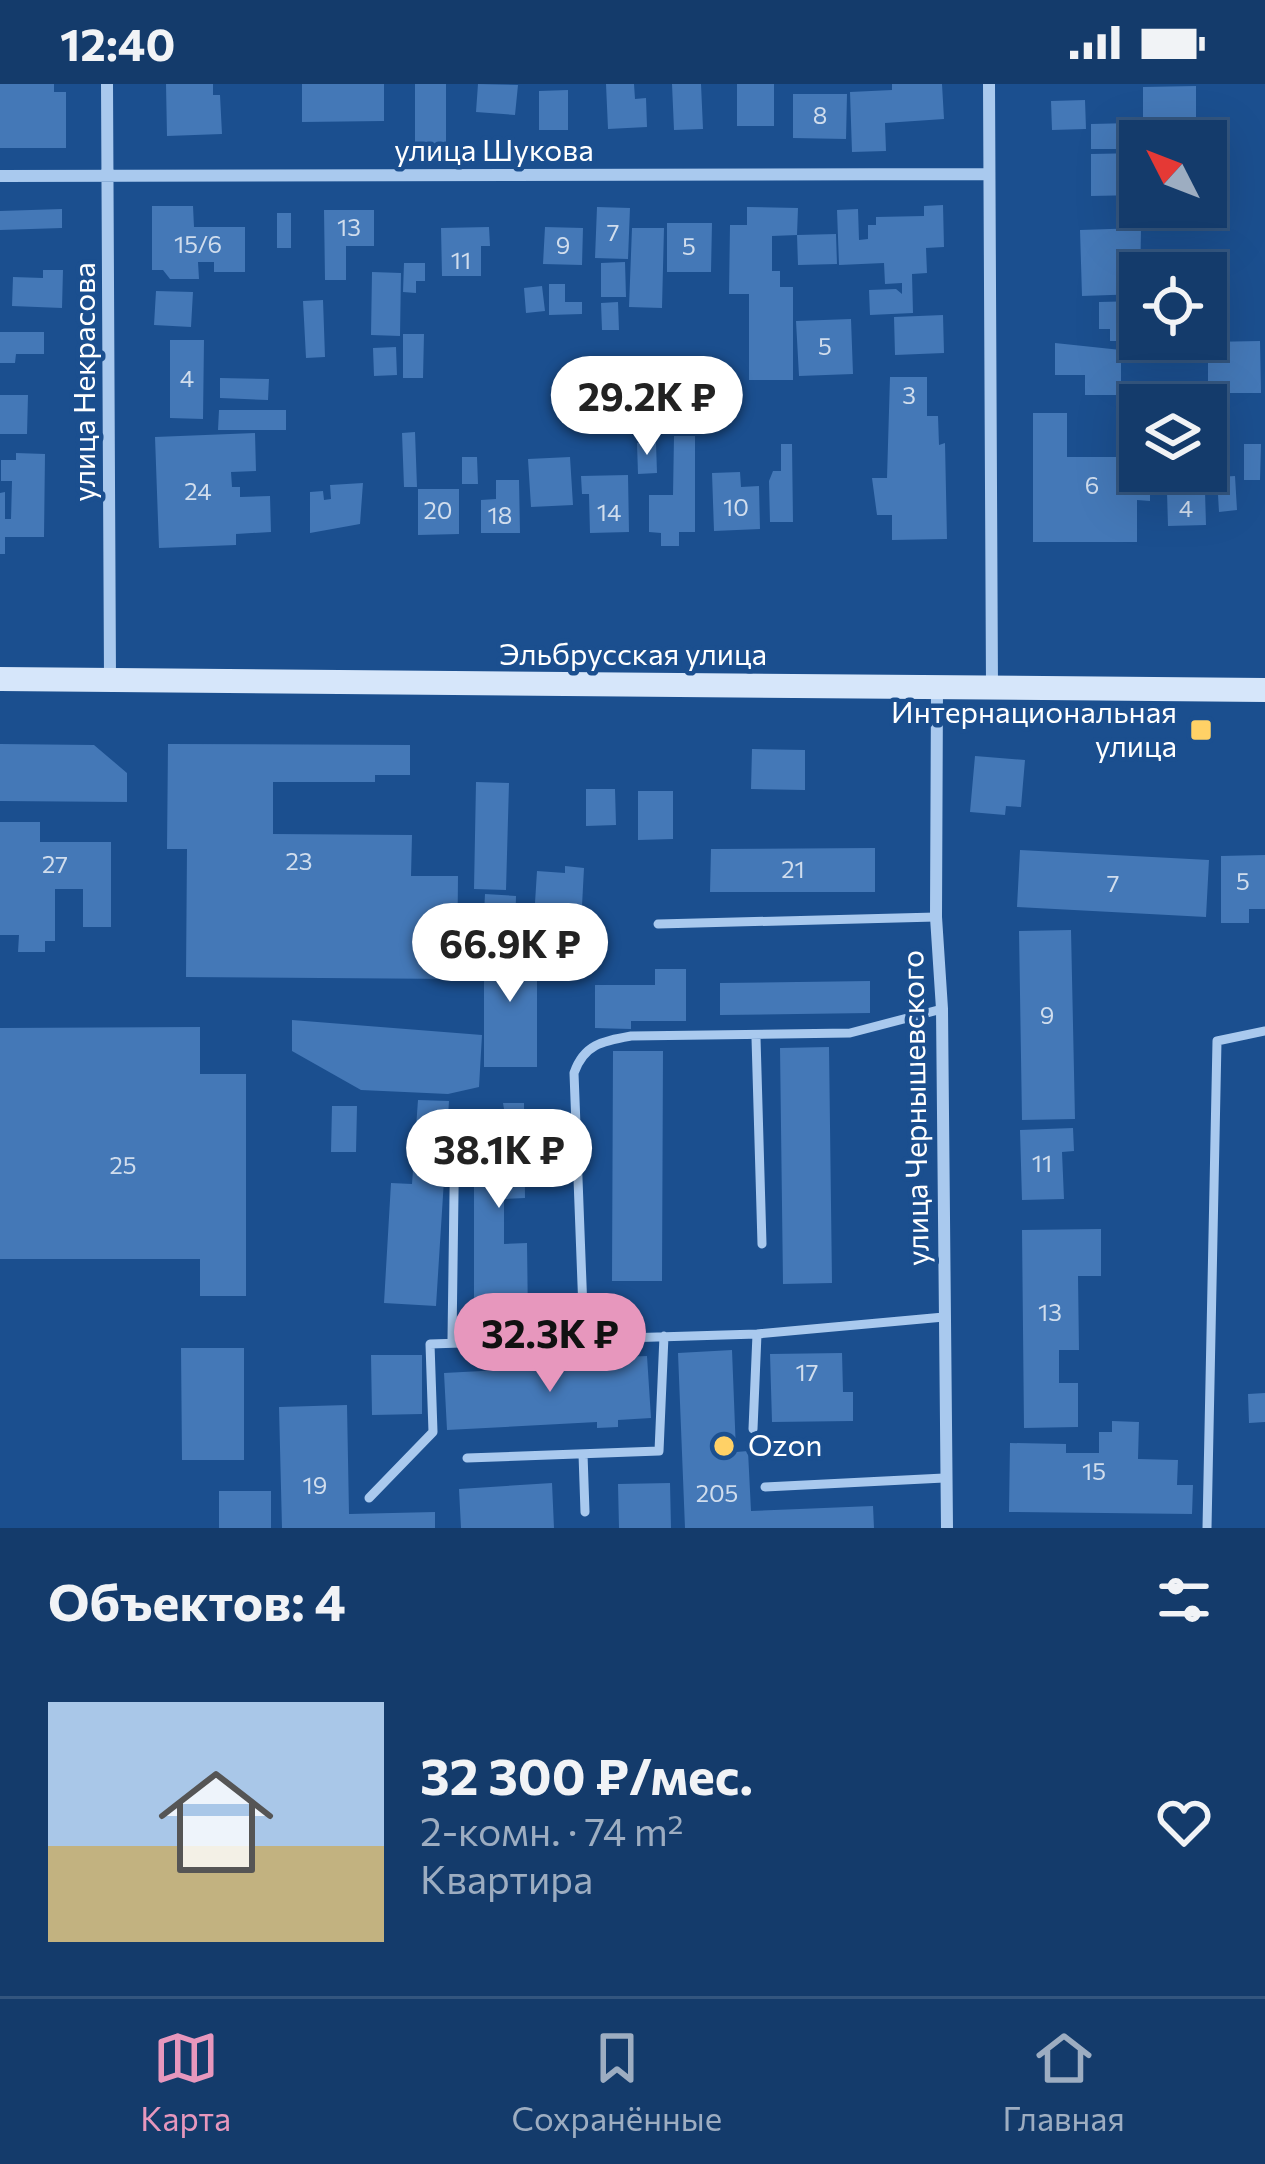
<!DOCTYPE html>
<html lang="ru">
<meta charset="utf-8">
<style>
body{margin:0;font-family:Commissioner,sans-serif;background:#1d4271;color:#f1f3f6;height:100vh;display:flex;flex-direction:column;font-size:45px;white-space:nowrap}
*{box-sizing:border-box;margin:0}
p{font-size:39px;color:#9dadc1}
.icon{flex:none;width:66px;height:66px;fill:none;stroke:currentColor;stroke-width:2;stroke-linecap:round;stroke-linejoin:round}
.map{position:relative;height:1444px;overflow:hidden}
.details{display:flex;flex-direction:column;background:#143b6b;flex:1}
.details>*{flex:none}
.needle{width:78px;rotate:312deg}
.fabs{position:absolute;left:1119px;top:36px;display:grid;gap:24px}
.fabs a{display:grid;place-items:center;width:108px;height:108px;border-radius:0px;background:#143b6b;box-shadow:0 12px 48px #0002,0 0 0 3px #33557e;font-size:60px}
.price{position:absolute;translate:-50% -102px;padding:0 27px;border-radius:42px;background:#fff;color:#222;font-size:39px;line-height:78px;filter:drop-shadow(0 3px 6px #0008)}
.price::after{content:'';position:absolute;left:50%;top:72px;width:36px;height:27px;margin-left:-18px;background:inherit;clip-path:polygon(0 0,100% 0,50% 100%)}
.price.selected{background:#e797bd;color:#111}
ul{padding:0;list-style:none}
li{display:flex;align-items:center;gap:36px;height:300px;padding:0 48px}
li span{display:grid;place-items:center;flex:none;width:336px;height:240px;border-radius:0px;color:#555}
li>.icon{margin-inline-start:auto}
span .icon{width:144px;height:144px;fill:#fffc;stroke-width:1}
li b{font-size:51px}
h2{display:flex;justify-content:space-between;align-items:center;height:144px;padding:0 48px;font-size:51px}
.status{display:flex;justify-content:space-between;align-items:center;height:84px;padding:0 60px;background:#143b6b;direction:ltr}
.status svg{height:33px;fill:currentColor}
.dock{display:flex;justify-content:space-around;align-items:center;height:168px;border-top:3px solid #33557e;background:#143b6b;font-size:33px;color:#9dadc1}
.dock a{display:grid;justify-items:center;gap:6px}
.dock .selected{color:#e797bd}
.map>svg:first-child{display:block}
.building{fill:#4478b7}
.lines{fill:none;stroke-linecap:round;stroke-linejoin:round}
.lane{stroke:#a9c9ee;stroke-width:9}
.street{stroke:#a9c9ee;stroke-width:12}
.secondary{stroke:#d6e6fa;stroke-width:24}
.poi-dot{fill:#ffd166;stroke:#1b4f8f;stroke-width:4.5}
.labels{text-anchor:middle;stroke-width:9;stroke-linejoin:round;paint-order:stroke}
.number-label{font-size:24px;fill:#d0dded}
.street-label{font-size:30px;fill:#fff;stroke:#1b4f8f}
.poi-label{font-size:30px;fill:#fff;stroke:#1b4f8f;text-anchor:end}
</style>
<div class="status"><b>12:40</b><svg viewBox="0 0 49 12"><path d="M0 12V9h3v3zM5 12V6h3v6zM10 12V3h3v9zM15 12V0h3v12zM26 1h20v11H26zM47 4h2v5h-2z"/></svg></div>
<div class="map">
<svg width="1265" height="1444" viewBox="0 0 1265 1444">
<rect width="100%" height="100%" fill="#1b4f8f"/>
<!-- building -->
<path class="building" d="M0,0H54V8H66V64H0Z
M166,0H213V11H220L222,50L167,52Z
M302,0H384V37L302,38Z
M415,0H446V62H415Z
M478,0L518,1L515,31L476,28Z
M606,0H634L635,15L646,14L647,43L608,45Z
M672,0H701L703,45L674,46Z
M737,0H774V42H737Z
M892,0H942L944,35L885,39L886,67L852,68L850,8L892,6Z
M1196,2V33H1143V3Z
M568,6V46H539V7Z
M793,10H847L846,55L793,54Z
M1085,16L1086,45L1052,46L1051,17Z
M1132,39L1133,65H1091V40Z
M1206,48L1228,49L1227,98L1206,97Z
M1140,69V111L1091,112V70Z
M943,121L944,163L926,164L927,189L912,190L913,229L870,231L869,206L896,205L902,210V199L885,200L884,179L839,181L837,126L858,125L859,156L868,155V141H876V133L924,132V122Z
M152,122H193L194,143H245V188H214V178H198L199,195H170L163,186H152Z
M597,123L630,124L628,175L595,174Z
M747,123L798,124L797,151L836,150L837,180L798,181L797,151L772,152V187H780V203H793V296H749V210H729L730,141H747Z
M1164,123H1206V132L1164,131Z
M62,125V144L0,146V127Z
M324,126H374V162H346V196H325Z
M277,129H291V164H277Z
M667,139H712L711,188H667Z
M489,143L490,162H481V192H442L441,144Z
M545,143L583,144L582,181L543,180Z
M632,144H664L662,224L629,223Z
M1141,144L1140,210L1082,212L1080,146Z
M625,178L626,213H601V179Z
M404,179H425V197H416V209L403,208Z
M43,186H63L62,224L12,222L13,193L43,194Z
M372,188L401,189L400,252L371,251Z
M549,200H565V218H582V230L549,231Z
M542,202L545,227L526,229L524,204Z
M156,207L193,208L191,243L154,241Z
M323,216L325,273L306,274L303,217Z
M1140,217V257H1110V245H1099V218Z
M618,218L619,246H602L601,219Z
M943,231L944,269L895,271L894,233Z
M851,235L853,290L799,292L796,237Z
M0,248H44V270H16L15,279H0Z
M403,250H424L423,294H403Z
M170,256H204L203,335L170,334Z
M1260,257L1261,309H1208V258Z
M1055,259L1121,266V311H1085V291H1055Z
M396,263L397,291L374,292L373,264Z
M890,293H927V332H938L939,361L945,359L947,455L892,456V431H877L872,394H887Z
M220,294L269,295L268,316L220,314Z
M0,311H28L27,350H0Z
M219,326H286V346H218Z
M1033,329H1067V373H1140V387H1150V417L1137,416V458H1033Z
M415,348L417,403H404L402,349Z
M255,349L256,387L231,388L232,403H240V413L270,412L271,448L236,450V461L159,464L155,353Z
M674,352H695V448H679V462H661V449L649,448V411H673Z
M637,359H656L657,389L638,390Z
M781,360H792L793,438H770L769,397L773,387H781Z
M1244,360H1261L1260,396H1244Z
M16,369L45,370L44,453H5V470H0V409L5,408V435H11L12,397H1V376H16Z
M462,373H477L478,400H462Z
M570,373L573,421L531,423L528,375Z
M740,388L741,403L759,402L760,445L714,447L712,389Z
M628,391L629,448L590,449L589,410H582L581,392Z
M1235,392L1237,426L1219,428L1217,393Z
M496,396H519L520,449H481V416L496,415Z
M363,399L360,440L310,449V408L323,407L324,416L331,415L330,401Z
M418,405H459V450L418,451Z
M1205,407L1206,441L1168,442L1167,408Z
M0,660L94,661L127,689V718L0,717Z
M168,660L410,661V691H375V698H273V750L412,751L411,792H458L457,895L186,893L187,765H167Z
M752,665L805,666V706L751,705Z
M975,672L1025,676L1021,723L1006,722L1005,731L970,728Z
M476,698L509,699L506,806L474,805Z
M586,705H615L616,741L586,742Z
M638,707H673V755L638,756Z
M0,738H40V758H111V843H83V805H55V857H45V868H18L19,851H0Z
M875,764V808H710L711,765Z
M1020,766L1209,776L1206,833L1017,823Z
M1265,771V825H1249V839H1221V772Z
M565,782L584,784L582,822L535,819L537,787L565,789Z
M485,810L516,812L515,850H483Z
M544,826H579V878L543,872Z
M1071,846L1075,1035L1022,1036L1019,847Z
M484,859H537V983H484Z
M655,885H686V937H631V945L595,944V901H655Z
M870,897V929L720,931V899Z
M292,936L482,951L479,1003L448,1010L361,1006L292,967Z
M200,943V990H246V1212H200V1175H0V944Z
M829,963L832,1199L783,1200L780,964Z
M613,967H663L662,1197H612Z
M418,1016L449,1017L436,1222L384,1219L391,1099L412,1100Z
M503,1019H524L525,1114L504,1115V1160L527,1159L528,1236L504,1237V1226H474V1025H504Z
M332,1022H357L356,1068H331Z
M1073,1044L1074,1067L1062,1068L1064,1115L1022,1116L1020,1046Z
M1101,1145V1192H1078L1079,1266H1059V1299H1078V1343L1024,1344L1022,1146Z
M181,1264H244V1376H182Z
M732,1266L736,1368L748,1367L751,1427L873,1422L874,1444H685L678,1269Z
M842,1269L843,1308H853V1337L772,1338L770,1270Z
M371,1271H422V1330L372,1331Z
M647,1272L651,1334L618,1336V1343L597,1344V1338L447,1346L444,1289L596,1281V1274Z
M1265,1309V1338L1249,1339L1248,1310Z
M347,1321L349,1430L435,1428V1444H282L279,1323Z
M1112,1337L1139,1338L1138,1375L1178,1376L1177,1401H1193L1192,1430L1009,1428L1010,1359L1066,1360V1369H1099V1348H1112Z
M552,1399L554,1444H461L459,1405Z
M670,1399L671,1444H619L618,1400Z
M219,1407H271V1444H219Z"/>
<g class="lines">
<!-- lane -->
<path class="lane" d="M658,840L936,833
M756,954L762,1160
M584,1253L574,989C584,960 603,957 631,952L850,949L942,925
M452,1256L455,1037
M753,1345L757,1250
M583,1370L585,1428
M467,1374L659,1367L664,1252
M765,1403L944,1394
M369,1414L433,1348L430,1260L757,1250L944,1233
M1207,1444L1217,957L1265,947"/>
<!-- street -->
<path class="street" d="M107,0L110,595
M989,0L992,603
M0,92L989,90
M937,604L936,833L942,925L947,1444"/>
<!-- secondary -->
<path class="secondary" d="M0,595L1265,606"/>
</g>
<!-- markers -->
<g class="poi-dot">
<rect x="1189" y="634" width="24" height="24" rx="6"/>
<circle cx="724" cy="1362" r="12"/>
</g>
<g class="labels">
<!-- number labels -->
<g class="number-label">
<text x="820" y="40">8</text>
<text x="349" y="152">13</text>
<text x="613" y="157">7</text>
<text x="198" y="169">15/6</text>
<text x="563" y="170">9</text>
<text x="689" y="171">5</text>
<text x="461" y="185">11</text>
<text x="825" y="271">5</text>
<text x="187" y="303">4</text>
<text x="909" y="320">3</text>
<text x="1092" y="410">6</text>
<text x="198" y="416">24</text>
<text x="736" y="432">10</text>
<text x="1186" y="433">4</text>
<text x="438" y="435">20</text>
<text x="609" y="437">14</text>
<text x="500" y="440">18</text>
<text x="299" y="786">23</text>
<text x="55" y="789">27</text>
<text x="793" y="794">21</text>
<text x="1243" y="806">5</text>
<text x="1113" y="808">7</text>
<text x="1047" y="940">9</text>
<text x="1042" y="1088">11</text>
<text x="123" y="1090">25</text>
<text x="1050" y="1237">13</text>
<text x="807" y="1297">17</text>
<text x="1094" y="1396">15</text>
<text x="315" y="1410">19</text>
<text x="717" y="1418">205</text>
</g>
<!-- street labels -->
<g class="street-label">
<text x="494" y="77">улица Шукова</text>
<text transform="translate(85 298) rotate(-90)" y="10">улица Некрасова</text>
<text x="633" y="581">Эльбрусская улица</text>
<text transform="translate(916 1024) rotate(-91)" y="10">улица Чернышевского</text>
</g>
<!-- poi labels -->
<g class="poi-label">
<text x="1177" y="639">Интернациональная<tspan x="1177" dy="34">улица</tspan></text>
<text x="748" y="1372" text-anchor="start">Ozon</text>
</g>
</g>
</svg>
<div class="fabs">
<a><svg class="needle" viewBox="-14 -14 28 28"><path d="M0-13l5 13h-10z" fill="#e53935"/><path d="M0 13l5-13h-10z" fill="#9dadc1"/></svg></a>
<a><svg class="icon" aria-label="locate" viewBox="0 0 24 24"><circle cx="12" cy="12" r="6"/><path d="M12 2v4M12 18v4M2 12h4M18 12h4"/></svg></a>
<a><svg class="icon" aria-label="layers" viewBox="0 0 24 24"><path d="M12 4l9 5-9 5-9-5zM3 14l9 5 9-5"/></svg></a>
</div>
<b class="price" style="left:647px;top:374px">29.2K ₽</b>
<b class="price" style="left:510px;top:921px">66.9K ₽</b>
<b class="price" style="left:499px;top:1127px">38.1K ₽</b>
<b class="price selected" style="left:550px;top:1311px">32.3K ₽</b>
</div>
<section class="details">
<h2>Объектов: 4<svg class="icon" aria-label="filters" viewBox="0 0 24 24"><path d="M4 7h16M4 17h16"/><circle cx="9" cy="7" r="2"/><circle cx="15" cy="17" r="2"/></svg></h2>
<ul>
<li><span style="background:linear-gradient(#a9c7e8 60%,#c2b280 0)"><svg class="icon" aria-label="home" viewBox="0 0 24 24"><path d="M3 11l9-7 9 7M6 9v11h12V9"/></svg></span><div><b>32 300 ₽/мес.</b><p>2-комн. · 74 m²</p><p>Квартира</p></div><svg class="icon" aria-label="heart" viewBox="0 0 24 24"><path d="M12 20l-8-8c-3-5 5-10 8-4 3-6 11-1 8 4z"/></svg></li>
</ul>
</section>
<nav class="dock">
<a class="selected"><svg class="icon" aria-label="map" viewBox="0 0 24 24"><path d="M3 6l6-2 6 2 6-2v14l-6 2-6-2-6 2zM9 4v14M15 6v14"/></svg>Карта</a>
<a><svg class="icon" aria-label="saved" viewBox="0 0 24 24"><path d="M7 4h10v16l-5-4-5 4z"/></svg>Сохранённые</a>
<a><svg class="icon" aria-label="home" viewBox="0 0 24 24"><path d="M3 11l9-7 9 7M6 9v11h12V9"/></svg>Главная</a>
</nav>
